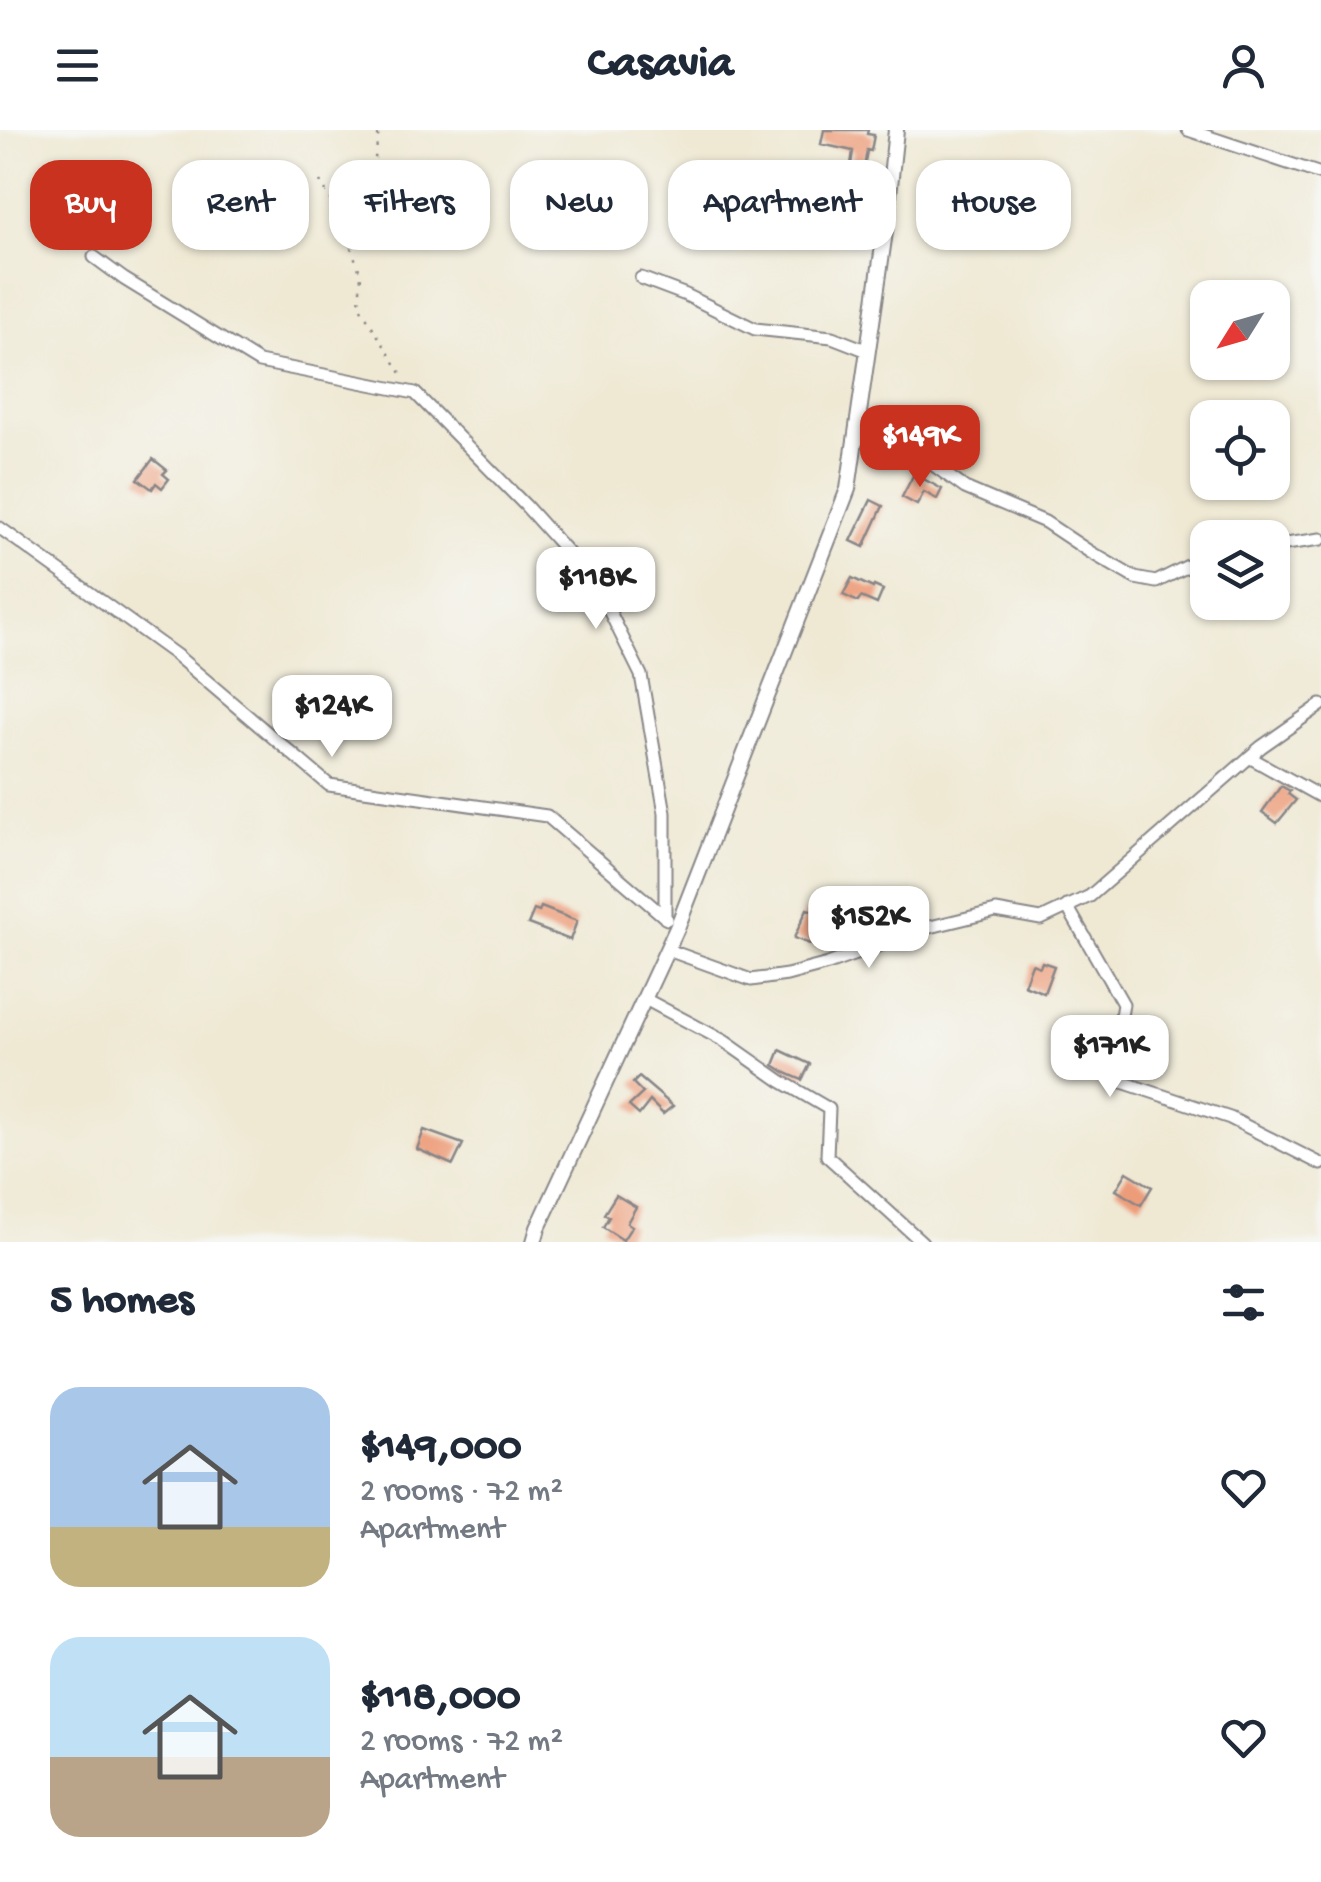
<!DOCTYPE html>
<meta charset="utf-8">
<style>
body{margin:0;font-family:"Gochi Hand",sans-serif;background:#f6f6f7;color:#1f2937;height:100vh;display:flex;flex-direction:column;font-size:38px;white-space:nowrap}
*{box-sizing:border-box;margin:0}
p{font-size:32px;color:#747a83}
.icon{flex:none;width:55px;height:55px;fill:none;stroke:currentColor;stroke-width:2;stroke-linecap:round;stroke-linejoin:round}
.map{position:relative;height:1112px;overflow:hidden}
.details{display:flex;flex-direction:column;background:#fff;flex:1}
.details>*{flex:none}
.top-card{position:absolute;left:30px;top:30px;width:1262px;height:90px;display:flex;gap:20px}
.needle{width:65px;rotate:233deg}
.tools{position:absolute;left:1190px;top:150px;display:grid;gap:20px}
.tools a{display:grid;place-items:center;width:100px;height:100px;border-radius:20px;background:#fff;box-shadow:0 2px 8px #0004;font-size:50px}
.price{position:absolute;translate:-50% -85px;padding:0 22px;border-radius:20px;background:#fff;color:#222;font-size:32px;line-height:65px;filter:drop-shadow(0 2px 5px #0008)}
.price::after{content:'';position:absolute;left:50%;top:60px;width:30px;height:22px;margin-left:-15px;background:inherit;clip-path:polygon(0 0,100% 0,50% 100%)}
.price.current{background:#c8321e;color:#fff}
ul{padding:0;list-style:none}
li{display:flex;align-items:center;gap:30px;height:250px;padding:0 50px}
li span{display:grid;place-items:center;flex:none;width:280px;height:200px;border-radius:30px;color:#555}
li>.icon{margin-inline-start:auto}
span .icon{width:120px;height:120px;fill:#fffc;stroke-width:1}
li b{font-size:42px}
h2{display:flex;justify-content:space-between;align-items:center;height:120px;padding:0 50px;font-size:42px}
.pill{padding:0 35px;border-radius:30px;background:#fff;box-shadow:0 2px 8px #0004;font-size:35px;line-height:90px}
.pill.current{background:#c8321e;color:#fff}
header{display:flex;justify-content:space-between;align-items:center;height:130px;padding:0 50px;background:#fff;font-size:45px;font-weight:700}
.map>svg:first-child{display:block}
.building{fill:#ed9c79}
.lines{fill:none;stroke-linecap:round;stroke-linejoin:round}
.minor-casing{stroke:#888688;stroke-width:15}
.tertiary-casing{stroke:#888688;stroke-width:18}
.path{stroke:#888688;stroke-width:2.5;stroke-dasharray:2.5 8;stroke-linecap:butt}
.minor{stroke:#fff;stroke-width:11}
.tertiary{stroke:#fff;stroke-width:14}
</style>
<header><svg class="icon" aria-label="menu" viewBox="0 0 24 24"><path d="M4 6h16M4 12h16M4 18h16"/></svg>Casavia<svg class="icon" aria-label="person" viewBox="0 0 24 24"><circle cx="12" cy="8" r="4"/><path d="M4 21q1-7 8-7t8 7"/></svg></header>
<div class="map">
<svg width="1321" height="1112" viewBox="0 0 1321 1112">
<rect width="100%" height="100%" fill="#f6f6f2"/>
<filter id="ink" filterUnits="userSpaceOnUse"><feTurbulence type="fractalNoise" baseFrequency=".01" numOctaves="2"/><feDisplacementMap in="SourceGraphic" scale="20" xChannelSelector="R" yChannelSelector="G"/><feConvolveMatrix kernelMatrix="1 2 1 2 8 2 1 2 1" color-interpolation-filters="sRGB"/></filter>
<filter id="wash" filterUnits="userSpaceOnUse"><feTurbulence type="fractalNoise" baseFrequency=".0048" numOctaves="4" result="noise"/><feDisplacementMap in="SourceGraphic" scale="40" xChannelSelector="R" yChannelSelector="G"/><feGaussianBlur stdDeviation="2.25" result="paint"/><feColorMatrix in="noise" values="0 0 0 0 0 0 0 0 0 0 0 0 0 0 0 0 0 1.4 0 .05"/><feComposite in="paint" operator="in"/></filter>
<g filter="url(#wash)">
<rect width="100%" height="100%" fill="#efe9d4"/>
<g id="blocks">
<!-- building -->
<path class="building" d="M824,0H868L867,4L874,5L871,21L867,20L861,57L848,55L853,21L821,14Z
M153,329L167,340L163,344L169,349L162,358L156,353L152,359L138,349Z
M914,344L942,359L937,369L924,362L917,375L902,367Z
M871,370L883,376L864,417L851,411Z
M852,448L873,458L874,456L883,460L877,474L861,467L858,472L843,465Z
M1281,656L1290,661L1288,664L1296,670L1277,693L1262,682Z
M541,777L577,791L570,810L528,794L534,780L539,782Z
M807,779L826,785L815,816L794,808Z
M1042,832L1054,836L1044,863L1024,855L1032,834L1040,837Z
M780,920L810,934L802,950L788,944L774,935Z
M639,947L673,976L663,984L650,971L639,985L629,976L643,963L633,953Z
M424,1000L463,1014L453,1035L417,1019Z
M1127,1042L1152,1057L1141,1075L1116,1060Z
M616,1065L636,1077L627,1093L632,1096L623,1110L603,1097L609,1087L604,1084Z"/>
</g>
</g>
<g filter="url(#ink)">
<use href="#blocks" fill-opacity="0" stroke="#888688" stroke-width="2.5"/>
<g class="lines">
<defs>
<path id="minor" d="M1188,0L1321,44
M94,127L124,149L259,232L415,263L525,375L596,454L641,545L665,683V788
M641,148L686,165L755,199L832,207L868,221
M856,307L925,329L965,358L1045,392L1090,422L1135,448L1156,452L1208,426
M0,398L176,525L329,655L547,686L667,789
M1272,416L1321,409
M1249,627L1321,667
M1067,776L1123,874L1119,899L1101,924L1100,936L1110,948L1230,988L1321,1034
M668,820L751,850L787,845L828,834L930,797L996,781L1041,789L1090,766L1261,617L1321,575
M645,869L724,911L781,951L829,979L827,1026L922,1112"/>
<path id="tertiary" d="M534,1112L538,1098L677,798L848,359L885,102L896,0"/>
</defs>
<!-- minor casing -->
<use href="#minor" class="minor-casing"/>
<!-- tertiary casing -->
<use href="#tertiary" class="tertiary-casing"/>
<!-- path -->
<path class="path" d="M320,51L340,87L361,145L359,175L404,248
M348,106L369,71L379,0"/>
<!-- minor -->
<use href="#minor" class="minor"/>
<!-- tertiary -->
<use href="#tertiary" class="tertiary"/>
</g>
</g>
</svg>
<div class="tools">
<a><svg class="needle" viewBox="-14 -14 28 28"><path d="M0-13l5 13h-10z" fill="#e53935"/><path d="M0 13l5-13h-10z" fill="#747a83"/></svg></a>
<a><svg class="icon" aria-label="locate" viewBox="0 0 24 24"><circle cx="12" cy="12" r="6"/><path d="M12 2v4M12 18v4M2 12h4M18 12h4"/></svg></a>
<a><svg class="icon" aria-label="layers" viewBox="0 0 24 24"><path d="M12 4l9 5-9 5-9-5zM3 14l9 5 9-5"/></svg></a>
</div>
<b class="price current" style="left:920px;top:360px">$149K</b>
<b class="price" style="left:596px;top:502px">$118K</b>
<b class="price" style="left:332px;top:630px">$124K</b>
<b class="price" style="left:869px;top:841px">$152K</b>
<b class="price" style="left:1110px;top:970px">$171K</b>
<div class="top-card">
<a class="pill current">Buy</a>
<a class="pill">Rent</a>
<a class="pill">Filters</a>
<a class="pill">New</a>
<a class="pill">Apartment</a>
<a class="pill">House</a>
</div>
</div>
<section class="details">
<h2>5 homes<svg class="icon" aria-label="filters" viewBox="0 0 24 24"><path d="M4 7h16M4 17h16"/><circle cx="9" cy="7" r="2"/><circle cx="15" cy="17" r="2"/></svg></h2>
<ul>
<li><span style="background:linear-gradient(#a9c7e8 70%,#c2b280 0)"><svg class="icon" aria-label="home" viewBox="0 0 24 24"><path d="M3 11l9-7 9 7M6 9v11h12V9"/></svg></span><div><b>$149,000</b><p>2 rooms · 72 m²</p><p>Apartment</p></div><svg class="icon" aria-label="heart" viewBox="0 0 24 24"><path d="M12 20l-8-8c-3-5 5-10 8-4 3-6 11-1 8 4z"/></svg></li>
<li><span style="background:linear-gradient(#bfe0f5 60%,#b9a48a 0)"><svg class="icon" aria-label="home" viewBox="0 0 24 24"><path d="M3 11l9-7 9 7M6 9v11h12V9"/></svg></span><div><b>$118,000</b><p>2 rooms · 72 m²</p><p>Apartment</p></div><svg class="icon" aria-label="heart" viewBox="0 0 24 24"><path d="M12 20l-8-8c-3-5 5-10 8-4 3-6 11-1 8 4z"/></svg></li>
</ul>
</section>
